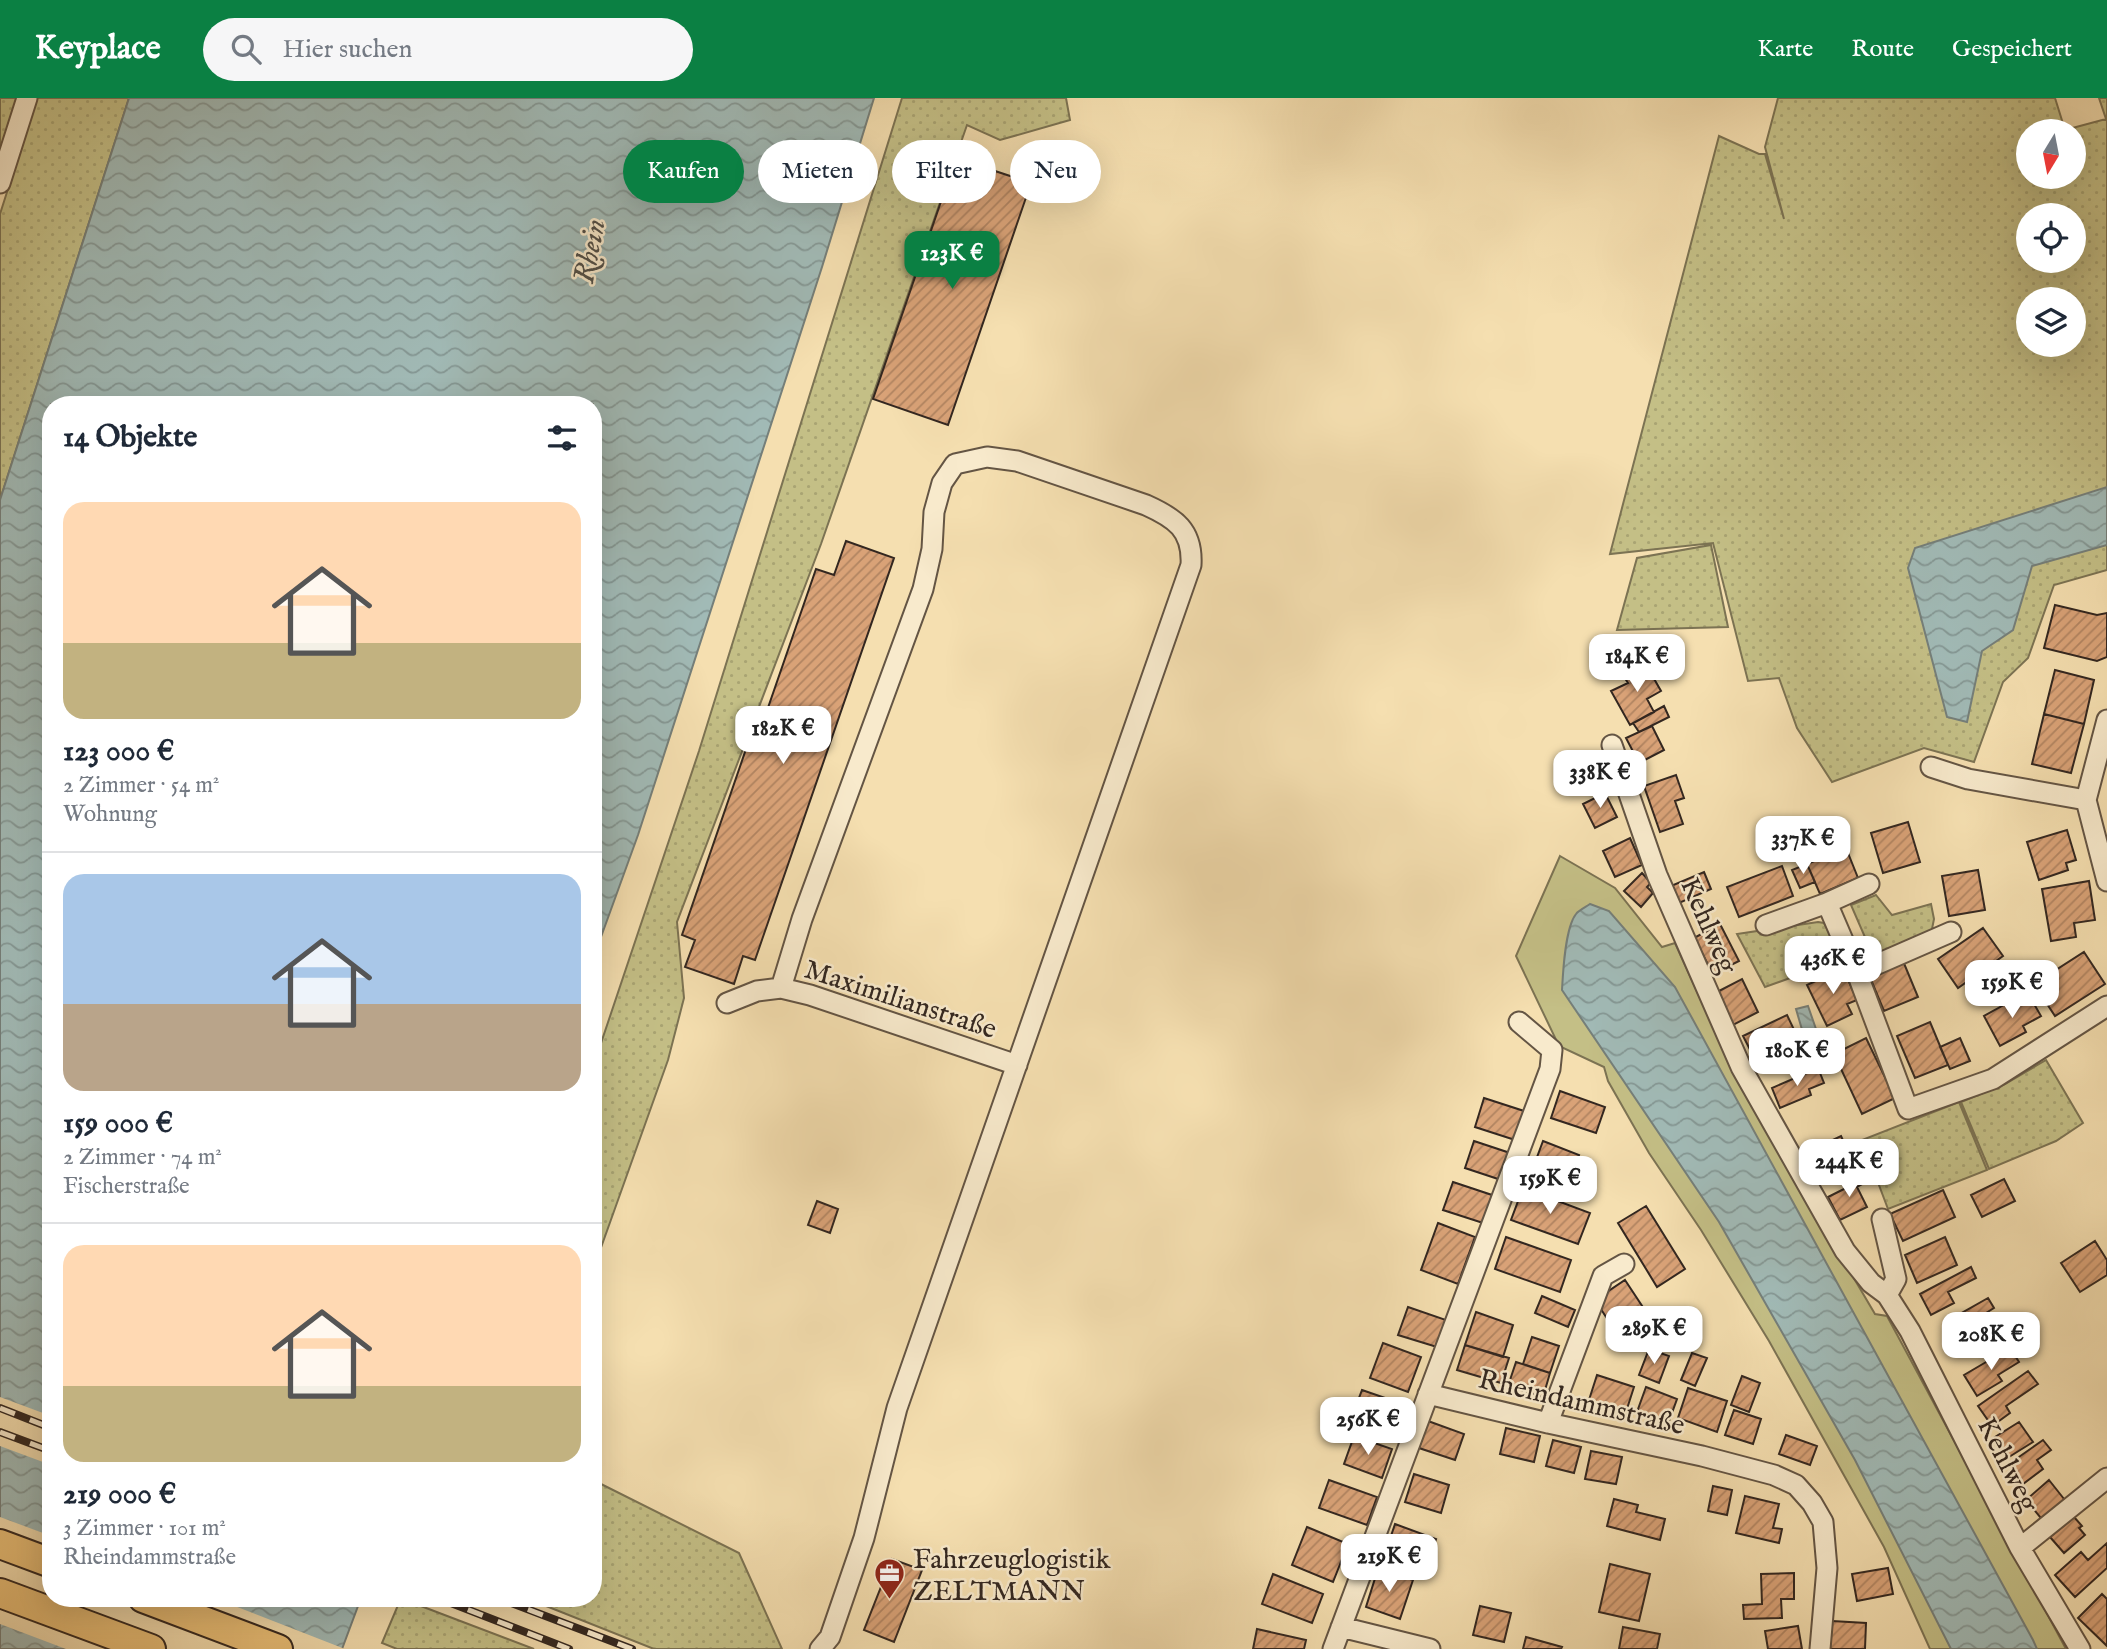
<!DOCTYPE html>
<html lang="de">
<meta charset="utf-8">
<style>
body{margin:0;font-family:"IM FELL English",serif;background:#f6f6f7;color:#1f2937;height:100vh;display:flex;flex-direction:column;font-size:26px;white-space:nowrap}
*{box-sizing:border-box;margin:0}
p{font-size:23px;color:#747a83}
.icon{flex:none;width:38px;height:38px;fill:none;stroke:currentColor;stroke-width:2;stroke-linecap:round;stroke-linejoin:round}
.map{position:relative;flex:1;overflow:hidden}
.side{position:absolute;left:42px;top:298px;width:560px;height:1211px;display:flex;flex-direction:column;background:#fff;border-radius:28px;box-shadow:0 7px 28px #0002}
.side>*{flex:none}
.banner{position:absolute;left:623px;top:42px;width:665px;height:63px;display:flex;gap:14px}
.needle{width:46px;rotate:190deg}
.fabs{position:absolute;left:2016px;top:21px;display:grid;gap:14px}
.fabs a{display:grid;place-items:center;width:70px;height:70px;border-radius:50%;background:#fff;box-shadow:0 7px 28px #0002;font-size:35px}
.price{position:absolute;translate:-50% -60px;padding:0 16px;border-radius:14px;background:#fff;color:#222;font-size:23px;line-height:46px;filter:drop-shadow(0 2px 4px #0008)}
.price::after{content:'';position:absolute;left:50%;top:42px;width:21px;height:16px;margin-left:-10px;background:inherit;clip-path:polygon(0 0,100% 0,50% 100%)}
.price.selected{background:#0b8043;color:#fff}
ul{padding:0;list-style:none}
li{display:grid;align-content:center;gap:14px;height:371px;padding:0 21px}
li+li{border-top:2px solid #e0e1e3}
li span{display:grid;place-items:center;height:217px;border-radius:21px;color:#555}
li>.icon{margin-inline-start:auto}
span .icon{width:126px;height:126px;fill:#fffc;stroke-width:1}
li b{font-size:30px}
h2{display:flex;justify-content:space-between;align-items:center;height:84px;padding:0 21px;font-size:30px}
.tag{padding:0 24px;border-radius:32px;background:#fff;box-shadow:0 7px 28px #0002;font-size:24px;line-height:63px}
.tag.selected{background:#0b8043;color:#fff}
header{display:flex;align-items:center;gap:42px;box-sizing:border-box;height:98px;padding:0 35px;background:#0b8043;color:#fff}
header strong{font-size:33px}
nav{display:flex;gap:38px;margin-inline-start:auto;font-size:24px}
.search{width:490px;height:63px;background:#f6f6f7;display:flex;align-items:center;gap:18px;box-sizing:border-box;padding:0 24px;border-radius:38px;color:#747a83;font-size:26px}
.map>svg:first-child{display:block}
.grass{fill:url(#grass-dots);stroke:#7c7353;stroke-width:2;fill-rule:evenodd}
.park{fill:#c4bf86;stroke:#7c7353;stroke-width:2}
.water{fill:url(#water-waves);stroke:#757f7a;stroke-width:2}
.pier{fill:#f5dfb0}
.building{fill:url(#building-hatch);stroke:#332720;stroke-width:2}
.lines{fill:none;stroke-linecap:round;stroke-linejoin:round}
.minor-casing{stroke:#645544;stroke-width:23}
.highway-casing{stroke:#332720;stroke-width:32}
.minor{stroke:#f8eacc;stroke-width:19}
.highway{stroke:#eac078;stroke-width:28}
.rail-casing{stroke:#332720;stroke-width:8}
.rail{stroke:#f8eacc;stroke-width:5;stroke-dasharray:16;stroke-linecap:butt}
.labels{text-anchor:middle;stroke-width:5;stroke-linejoin:round;paint-order:stroke}
.street-label{font-size:28px;fill:#332720;stroke:#f8eacc}
.poi-label{font-size:28px;fill:#332720;stroke:#f8eacc;text-anchor:start}
.water-label{font-size:30px;font-style:italic;fill:#4e4c46;stroke:#f8eacc}
</style>
<header>
<strong>Keyplace</strong>
<div class="search"><svg class="icon" aria-label="search" viewBox="0 0 24 24"><circle cx="10" cy="10" r="6"/><path d="M15 15l6 6"/></svg>Hier suchen</div>
<nav><a>Karte</a><a>Route</a><a>Gespeichert</a></nav>
</header>
<div class="map">
<svg width="2107" height="1551" viewBox="0 0 2107 1551">
<defs>
<pattern id="grass-dots" width="8" height="8" patternUnits="userSpaceOnUse" patternTransform="scale(1.75)"><rect width="8" height="8" fill="#c4bf86"/><path d="M2 2h.1M6 6h.1" fill="none" stroke="#a9a473" stroke-width="1.8" stroke-linecap="round"/></pattern>
<pattern id="water-waves" width="16" height="10" patternUnits="userSpaceOnUse" patternTransform="scale(1.75)"><rect width="16" height="10" fill="#a1bab6"/><path d="M0 5q4-4 8 0t8 0" fill="none" stroke="#849794"/></pattern>
<pattern id="building-hatch" width="6" height="6" patternUnits="userSpaceOnUse" patternTransform="scale(1.75)"><rect width="6" height="6" fill="#d9a277"/><path d="M-1 1l2-2M0 6l6-6M5 7l2-2" fill="none" stroke="#b18461"/></pattern>
</defs>
<rect width="100%" height="100%" fill="#f5dfb0"/>
<filter id="stains"><feTurbulence type="fractalNoise" baseFrequency=".00286" numOctaves="4"/><feColorMatrix values="0 0 0 0 .2 0 0 0 0 .09 0 0 0 0 .02 0 0 0 .5 -.17"/></filter>
<radialGradient id="worn" r=".72"><stop offset=".6" stop-color="#630" stop-opacity="0"/><stop offset="1" stop-color="#630" stop-opacity=".3"/></radialGradient>
<!-- grass -->
<path class="grass" d="M0,0H21L0,66Z
M37,0H129L0,402V116Z
M902,0H1066L1070,22L1000,42L967,27L821,446L677,824L684,900L668,962L593,1172V969L699,653Z
M1778,0H2055L2065,32L2106,21L2099,0H2107V472L2054,487L2028,560L2003,584L1974,664L1924,650L1832,684L1797,630L1779,580L1748,583L1713,445L1610,456L1719,38L1759,56H1765L1784,121L1765,49ZM2028,33H2074V79H2028ZM2028,117H2074V163H2028ZM2028,201H2074V247H2028Z
M1711,447L1728,529L1617,532L1637,460Z
M1876,797L1892,817L1931,806L1934,821L1931,836L1874,860L1851,807Z
M1818,824L1824,825L1843,861L1765,889L1737,836Z
M2046,962L2083,1025L2056,1043L1989,1071L1961,1004L2005,986Z
M1959,1004L1987,1072L1888,1111L1862,1042Z
M593,1382L739,1455L782,1551H654L526,1500H593Z
M401,1500L413,1505L534,1551H397L382,1545Z"/>
<!-- park -->
<path class="park" d="M1560,758L1615,790L1662,849L1675,845L1737,982L1875,1216L1887,1218L2066,1551H1930L1884,1449L1769,1243L1701,1132L1649,1055L1608,983L1604,969L1559,948L1516,858Z"/>
<!-- water -->
<path class="water" d="M129,0H874L822,169L638,737L593,861V306H51V1500H361L342,1551H0V402Z
M2107,389V447L2032,468L2013,532L1982,553L1967,624L1947,619L1908,470L1915,450Z
M1590,806L1609,813L1675,889L2033,1542L2037,1551H1951L1855,1362L1719,1124L1562,892C1563,874 1565,830 1576,816C1579,812 1586,809 1590,806Z
M1808,908L1816,931L1803,935L1796,911Z"/>
<!-- pier -->
<path class="pier" d="M0,1299L51,1318V1367L0,1348Z
M0,1419L51,1438V1500H214L345,1551H66L0,1526Z"/>
<!-- building -->
<path class="building" d="M956,60L1031,85L948,327L873,301Z
M846,443L894,460L755,862L743,858L734,886L685,869L695,842L682,837L755,625L762,627L816,471L834,477Z
M2055,507L2097,517L2107,515V559L2097,563L2044,550Z
M1645,565L1661,593L1647,601L1654,614L1630,627L1611,593L1628,585L1623,577Z
M2055,572L2094,582L2084,626L2044,616Z
M1664,608L1669,619L1639,634L1633,625Z
M2044,616L2084,626L2071,675L2032,666Z
M1652,628L1664,652L1639,665L1626,640Z
M1676,677L1684,700L1675,703L1683,726L1660,734L1644,688Z
M1605,695L1617,719L1595,730L1583,706Z
M1908,724L1920,764L1883,775L1871,735Z
M2067,732L2076,762L2066,765L2068,772L2039,782L2027,744Z
M1630,740L1642,767L1615,779L1603,753Z
M1846,750L1858,780L1820,796L1807,766Z
M1807,766L1815,784L1800,790L1792,772Z
M1782,768L1793,798L1739,819L1727,789Z
M1978,772L1985,812L1949,818L1942,778Z
M1704,774L1711,791L1679,805L1671,788Z
M1642,775L1651,785L1647,789L1653,795L1641,809L1624,793Z
M2089,783L2095,822L2074,825L2076,839L2051,843L2042,791Z
M1720,826L1739,863L1713,876L1694,840Z
M1983,830L2003,858L1958,890L1938,861Z
M2084,854L2105,886L2055,918L2034,886Z
M1903,863L1918,899L1884,913L1869,877Z
M1843,870L1857,902L1847,906L1852,916L1827,928L1807,887Z
M1742,881L1758,914L1733,927L1717,894Z
M2030,899L2041,918L2023,928L2026,934L2000,948L1984,918L2011,903L2014,908Z
M1787,917L1797,938L1778,947L1785,961L1761,973L1743,938Z
M1930,924L1948,967L1915,980L1897,938Z
M1866,940L1895,1000L1862,1016L1834,956Z
M1960,940L1970,963L1950,971L1940,949Z
M1818,970L1824,985L1809,991L1811,997L1780,1010L1772,990Z
M1560,993L1605,1009L1596,1035L1551,1020Z
M1484,1000L1524,1013L1515,1042L1475,1029Z
M1841,1038L1849,1056L1836,1062L1842,1074L1822,1083L1809,1053Z
M1474,1043L1510,1055L1501,1082L1465,1070Z
M1543,1043L1579,1057L1568,1084L1533,1070Z
M1860,1077L1864,1085L1857,1089L1867,1109L1840,1122L1828,1099L1850,1088L1847,1083Z
M2004,1081L2015,1103L1982,1119L1971,1097Z
M1453,1084L1492,1097L1483,1125L1443,1112Z
M1523,1090L1590,1115L1578,1146L1511,1122Z
M1943,1092L1955,1119L1903,1143L1890,1116Z
M817,1103L838,1111L830,1135L808,1127Z
M1646,1108L1685,1171L1657,1189L1618,1125Z
M1438,1125L1475,1139L1458,1186L1421,1172Z
M1506,1139L1571,1162L1560,1194L1495,1171Z
M1945,1139L1957,1167L1917,1185L1905,1157Z
M2095,1143L2107,1162V1177L2080,1194L2061,1165Z
M1971,1169L1976,1180L1948,1194L1954,1205L1931,1217L1920,1196Z
M1625,1182L1654,1226L1623,1245L1595,1202Z
M1542,1198L1575,1212L1568,1229L1535,1215Z
M1988,1200L1994,1210L1978,1220L1989,1238L1957,1256L1945,1236L1965,1225L1960,1216Z
M1408,1209L1446,1222L1437,1249L1398,1237Z
M1476,1214L1513,1227L1503,1259L1465,1247Z
M1532,1239L1559,1248L1550,1275L1523,1266Z
M1383,1245L1421,1259L1408,1294L1370,1280Z
M1465,1247L1509,1260L1501,1285L1457,1272Z
M2010,1250L2019,1264L1998,1277L2002,1283L1977,1298L1964,1277Z
M1649,1251L1669,1258L1659,1285L1639,1277Z
M1692,1255L1707,1260L1695,1288L1681,1282Z
M1516,1264L1550,1275L1543,1299L1508,1288Z
M2028,1273L2038,1286L2006,1308L2010,1315L1992,1328L1978,1308Z
M1597,1277L1634,1289L1625,1317L1588,1305Z
M1742,1278L1760,1285L1749,1314L1731,1307Z
M1646,1289L1677,1301L1668,1326L1637,1314Z
M1688,1290L1727,1303L1717,1334L1678,1320Z
M1362,1292L1400,1305L1390,1335L1351,1321Z
M1734,1312L1761,1321L1753,1346L1725,1337Z
M1428,1323L1464,1336L1455,1362L1419,1350Z
M2019,1324L2033,1344L2009,1359L1995,1339Z
M1506,1330L1540,1338L1534,1364L1500,1356Z
M1786,1337L1817,1348L1810,1367L1779,1356Z
M1354,1338L1392,1351L1382,1380L1344,1366Z
M1553,1342L1581,1349L1574,1375L1546,1368Z
M2043,1342L2051,1352L2037,1362L2043,1371L2023,1386L2009,1366Z
M1591,1353L1622,1359L1616,1386L1585,1381Z
M1414,1376L1449,1387L1441,1415L1405,1404Z
M1329,1382L1377,1399L1367,1427L1319,1410Z
M2049,1382L2068,1406L2045,1425L2026,1402Z
M1713,1388L1732,1392L1727,1417L1708,1413Z
M1745,1398L1779,1406L1773,1430L1782,1431L1779,1445L1736,1435Z
M1614,1401L1638,1407L1636,1414L1665,1421L1660,1442L1607,1428Z
M2074,1419L2082,1428L2079,1430L2085,1437L2064,1455L2050,1439Z
M1395,1426L1436,1441L1426,1471L1385,1456Z
M1307,1429L1348,1446L1333,1484L1292,1467Z
M2107,1445V1470L2075,1499L2055,1477L2081,1454L2088,1462Z
M892,1461L922,1472L894,1544L864,1532Z
M1610,1466L1650,1476L1639,1523L1599,1514Z
M1888,1470L1893,1496L1857,1503L1852,1476Z
M1378,1471L1413,1482L1400,1521L1366,1509Z
M1794,1475V1501H1781L1782,1520L1744,1521L1743,1507L1762,1506L1761,1476Z
M1273,1476L1323,1496L1312,1525L1262,1506Z
M2102,1496L2107,1501V1548L2078,1520Z
M1480,1508L1511,1515L1504,1544L1473,1537Z
M1832,1523L1866,1525L1865,1551H1830Z
M1798,1528L1802,1551H1768L1765,1533Z
M1623,1529L1660,1536L1657,1551H1619Z
M1257,1531L1306,1542L1304,1551H1253Z
M1526,1539L1562,1549L1561,1551H1523Z"/>
<g class="lines">
<defs>
<path id="minor" d="M0,85L27,0
M2107,622L2086,702L2107,783
M1612,647L1657,777L1741,969L1845,1153L1871,1185L1887,1197L1910,1233L2020,1450L2080,1551
M1931,669L1968,681L2086,702
M1827,805L1857,875L1908,1011L1993,981L2107,908
M1766,827L1827,805L1869,786
M1857,875L1951,834
M781,890L802,821L923,491L932,451L934,414L942,385L955,366L987,359L1017,363L1146,407C1175,420 1193,432 1191,467L897,1310L864,1440L830,1539L820,1551
M727,905L757,893L781,890L810,897L1017,967
M1882,1121L1896,1181L1887,1197
M1428,1296L1548,1325L1702,1358L1774,1377L1796,1387L1812,1405L1823,1424L1827,1470L1820,1551
M1548,1325L1603,1178L1624,1166
M2020,1450L2107,1380
M1341,1529L1430,1551
M1333,1551L1550,971L1552,952L1519,924"/>
<path id="highway" d="M0,1446L51,1465
M0,1495L151,1551
M143,1500L278,1551"/>
</defs>
<!-- minor casing -->
<use href="#minor" class="minor-casing"/>
<!-- highway casing -->
<use href="#highway" class="highway-casing"/>
<!-- minor -->
<use href="#minor" class="minor"/>
<!-- highway -->
<use href="#highway" class="highway"/>
<defs>
<path id="rail" d="M0,1310L51,1330
M0,1334L51,1353
M438,1500L569,1551
M498,1500L632,1551"/>
</defs>
<!-- rail casing -->
<use href="#rail" class="rail-casing"/>
<!-- rail -->
<use href="#rail" class="rail"/>
</g>
<!-- icons -->
<defs>
<symbol id="office-pin" viewBox="-11 -11 22 30"><path d="M0 17L-7.5 6A9.5 9.5 0 1 1 7.5 6Z" fill="#8f2418" stroke="#f8eacc"/><path d="M-6-3h4V-5.5h4V-3h4V5H-6ZM-1-4.5V-3h2v-1.5ZM-6 0V1H6V0Z" fill="#fff"/></symbol>
</defs>
<g fill-rule="evenodd">
<use href="#office-pin" x="872" y="1458" width="35" height="47"/>
</g>
<g class="labels">
<!-- street labels -->
<g class="street-label">
<text transform="translate(1710 827) rotate(66)" y="10">Kehlweg</text>
<text transform="translate(901 900) rotate(18)" y="10">Maximilianstraße</text>
<text transform="translate(1582 1303) rotate(13)" y="10">Rheindammstraße</text>
<text transform="translate(2009 1366) rotate(63)" y="10">Kehlweg</text>
</g>
<!-- poi labels -->
<g class="poi-label">
<text x="913" y="1470">Fahrzeuglogistik<tspan x="913" dy="32">ZELTMANN</tspan></text>
</g>
<!-- water labels -->
<g class="water-label">
<text transform="translate(589 153) rotate(-79)" y="10">Rhein</text>
</g>
</g>
<rect width="100%" height="100%" filter="url(#stains)"/>
<rect width="100%" height="100%" fill="url(#worn)"/>
</svg>
<div class="fabs">
<a><svg class="needle" viewBox="-14 -14 28 28"><path d="M0-13l5 13h-10z" fill="#e53935"/><path d="M0 13l5-13h-10z" fill="#747a83"/></svg></a>
<a><svg class="icon" aria-label="locate" viewBox="0 0 24 24"><circle cx="12" cy="12" r="6"/><path d="M12 2v4M12 18v4M2 12h4M18 12h4"/></svg></a>
<a><svg class="icon" aria-label="layers" viewBox="0 0 24 24"><path d="M12 4l9 5-9 5-9-5zM3 14l9 5 9-5"/></svg></a>
</div>
<b class="price selected" style="left:952px;top:193px">123K €</b>
<b class="price" style="left:1637px;top:596px">184K €</b>
<b class="price" style="left:783px;top:668px">182K €</b>
<b class="price" style="left:1600px;top:712px">338K €</b>
<b class="price" style="left:1803px;top:778px">337K €</b>
<b class="price" style="left:1833px;top:898px">436K €</b>
<b class="price" style="left:2012px;top:922px">159K €</b>
<b class="price" style="left:1797px;top:990px">180K €</b>
<b class="price" style="left:1849px;top:1101px">244K €</b>
<b class="price" style="left:1550px;top:1118px">159K €</b>
<b class="price" style="left:1654px;top:1268px">289K €</b>
<b class="price" style="left:1991px;top:1274px">208K €</b>
<b class="price" style="left:1368px;top:1359px">256K €</b>
<b class="price" style="left:1389px;top:1496px">219K €</b>
<div class="banner">
<a class="tag selected">Kaufen</a>
<a class="tag">Mieten</a>
<a class="tag">Filter</a>
<a class="tag">Neu</a>
</div>
<section class="side">
<h2>14 Objekte<svg class="icon" aria-label="filters" viewBox="0 0 24 24"><path d="M4 7h16M4 17h16"/><circle cx="9" cy="7" r="2"/><circle cx="15" cy="17" r="2"/></svg></h2>
<ul>
<li><span style="background:linear-gradient(#ffd9b3 65%,#c2b280 0)"><svg class="icon" aria-label="home" viewBox="0 0 24 24"><path d="M3 11l9-7 9 7M6 9v11h12V9"/></svg></span><div><b>123 000 €</b><p>2 Zimmer · 54 m²</p><p>Wohnung</p></div></li>
<li><span style="background:linear-gradient(#a9c7e8 60%,#b9a48a 0)"><svg class="icon" aria-label="home" viewBox="0 0 24 24"><path d="M3 11l9-7 9 7M6 9v11h12V9"/></svg></span><div><b>159 000 €</b><p>2 Zimmer · 74 m²</p><p>Fischerstraße</p></div></li>
<li><span style="background:linear-gradient(#ffd9b3 65%,#c2b280 0)"><svg class="icon" aria-label="home" viewBox="0 0 24 24"><path d="M3 11l9-7 9 7M6 9v11h12V9"/></svg></span><div><b>219 000 €</b><p>3 Zimmer · 101 m²</p><p>Rheindammstraße</p></div></li>
</ul>
</section>
</div>
